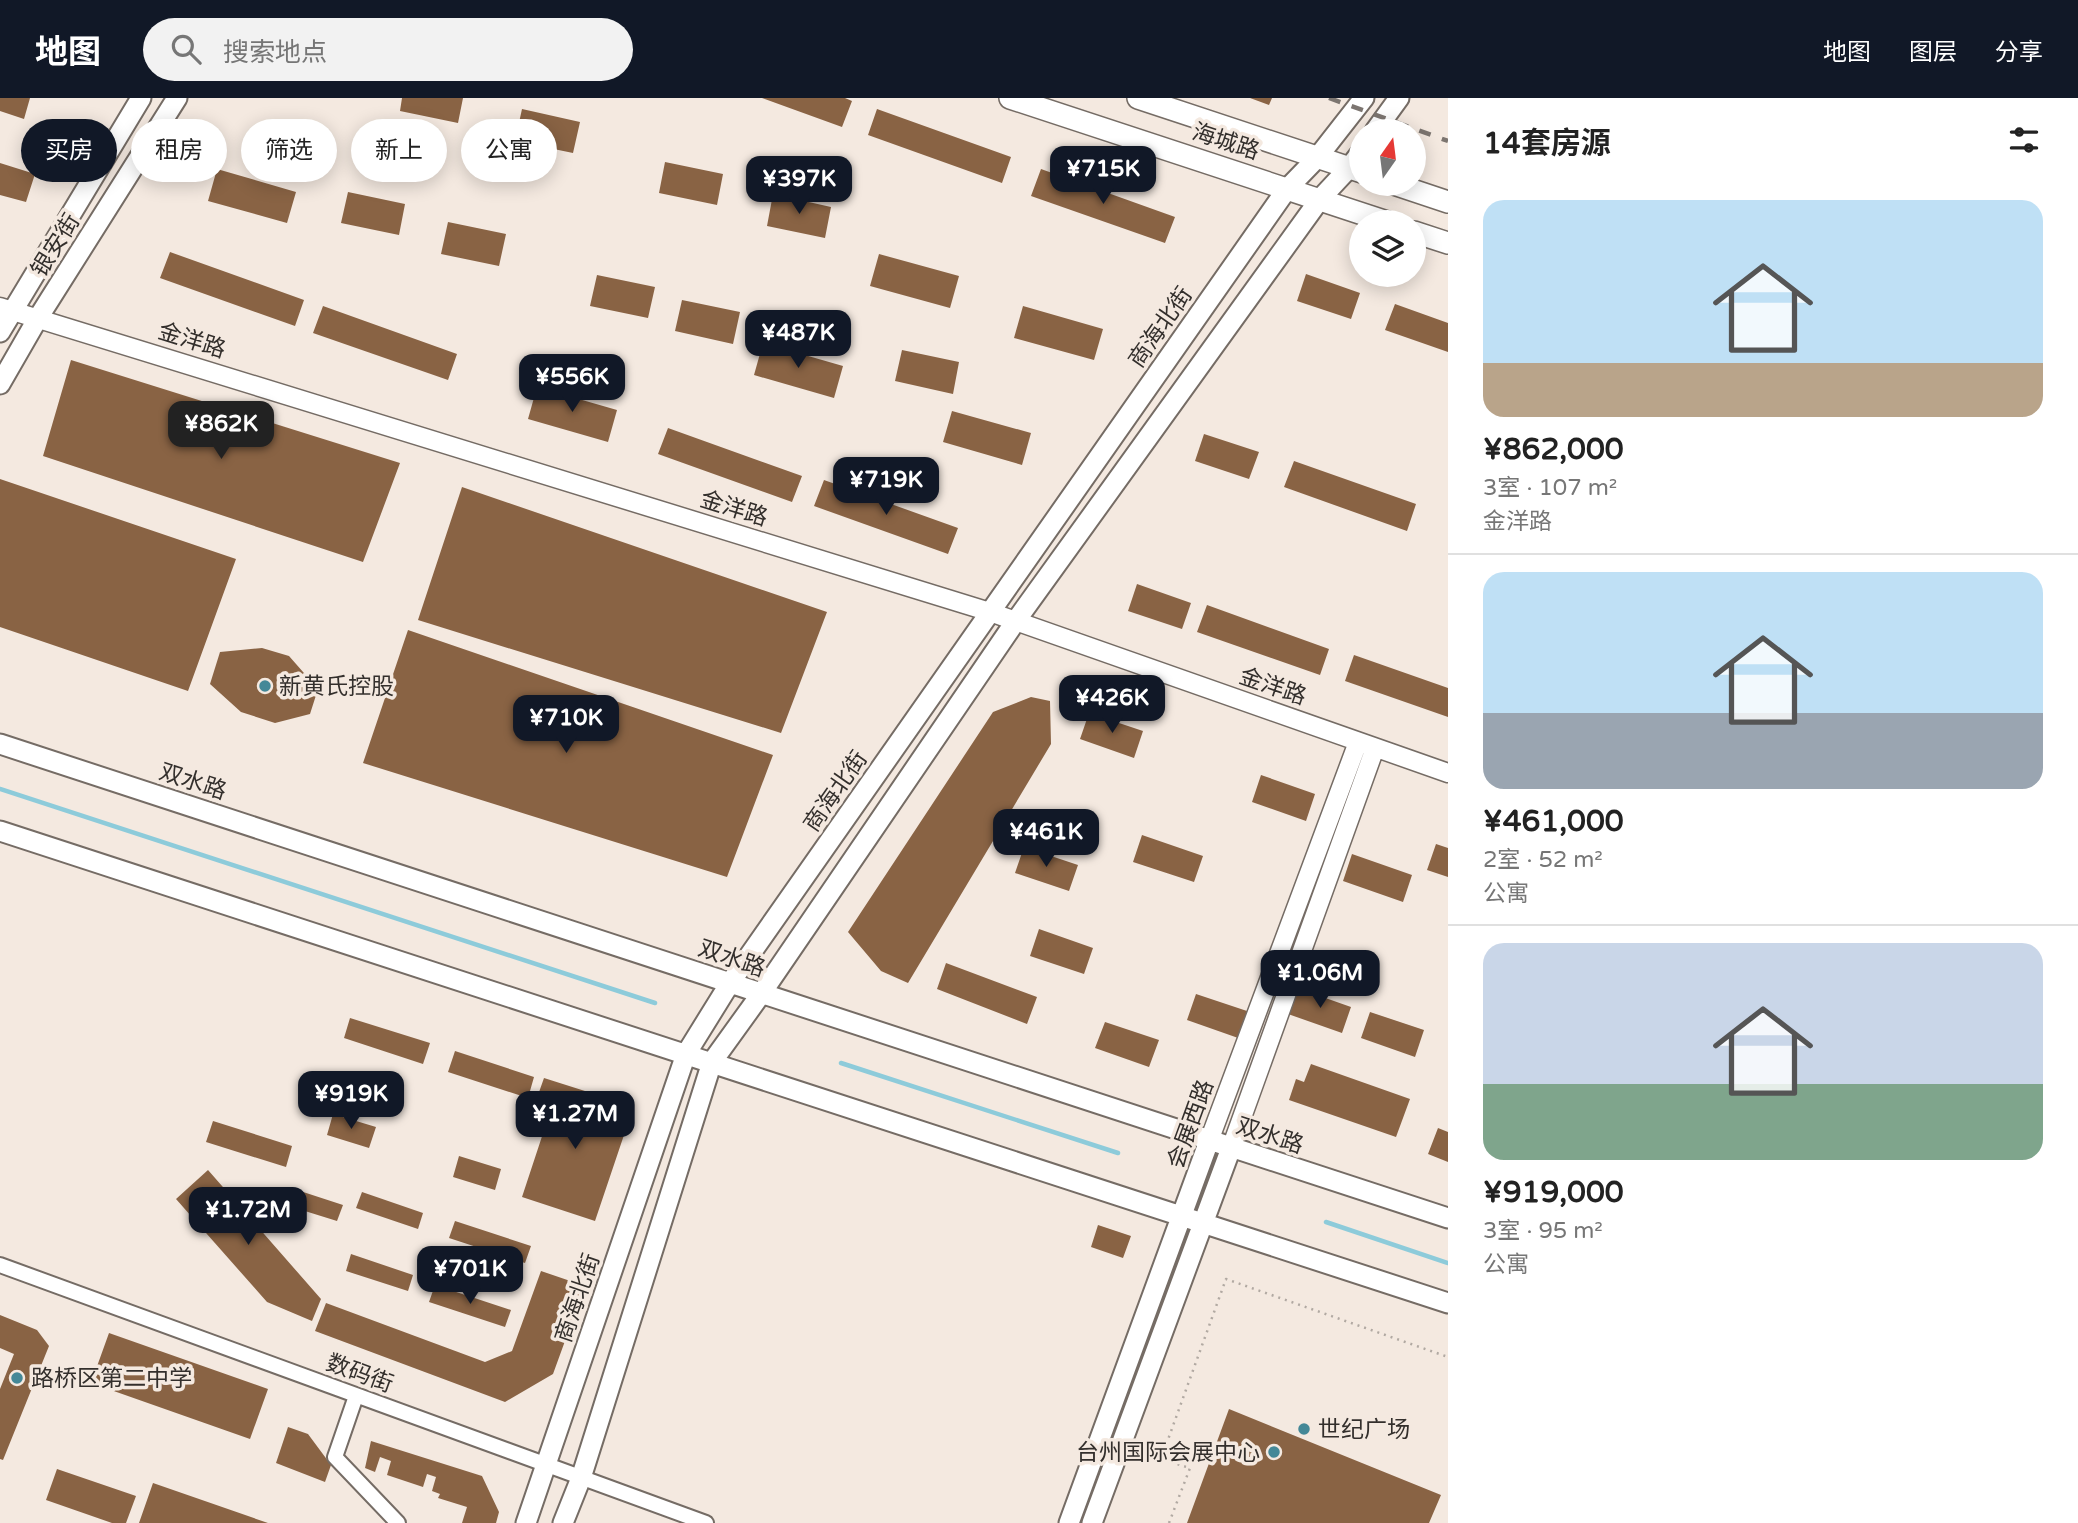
<!DOCTYPE html>
<html lang="zh">
<meta charset="utf-8">
<style>
body{margin:0;font-family:"Varela Round","Noto Sans SC",sans-serif;background:#f2f2f2;color:#222;height:100vh;display:flex;flex-direction:column;font-size:26px;white-space:nowrap}
*{box-sizing:border-box;margin:0}
p{font-size:23px;color:#767676}
.icon{flex:none;width:38px;height:38px;fill:none;stroke:currentColor;stroke-width:2;stroke-linecap:round;stroke-linejoin:round}
.map{position:relative;flex:1;overflow:hidden}
.panel{display:flex;flex-direction:column;background:#fff;width:630px}
.panel>*{flex:none}
.banner{position:absolute;left:21px;top:21px;width:665px;height:63px;display:flex;gap:14px}
.needle{width:46px;rotate:14deg}
.fabs{position:absolute;left:1349px;top:21px;display:grid;gap:14px}
.fabs a{display:grid;place-items:center;width:77px;height:77px;border-radius:50%;background:#fff;box-shadow:0 4px 18px #0003;font-size:35px}
.price{position:absolute;translate:-50% -60px;padding:0 16px;border-radius:14px;background:#111827;color:#fff;font-size:23px;line-height:46px;filter:drop-shadow(0 2px 4px #0008)}
.price::after{content:'';position:absolute;left:50%;top:42px;width:21px;height:16px;margin-left:-10px;background:inherit;clip-path:polygon(0 0,100% 0,50% 100%)}
.price.selected{background:#222;color:#fff}
ul{padding:0;list-style:none}
li{display:grid;align-content:center;gap:14px;height:371px;padding:0 35px}
li+li{border-top:2px solid #e0e0e0}
li span{display:grid;place-items:center;height:217px;border-radius:21px;color:#555}
li>.icon{margin-inline-start:auto}
span .icon{width:126px;height:126px;fill:#fffc;stroke-width:1}
li b{font-size:30px}
h2{display:flex;justify-content:space-between;align-items:center;height:84px;padding:0 35px;font-size:30px}
.tag{padding:0 24px;border-radius:32px;background:#fff;box-shadow:0 4px 18px #0003;font-size:24px;line-height:63px}
.tag.selected{background:#111827;color:#fff}
header{display:flex;align-items:center;gap:42px;box-sizing:border-box;height:98px;padding:0 35px;background:#111827;color:#fff}
header strong{font-size:33px}
nav{display:flex;gap:38px;margin-inline-start:auto;font-size:24px}
.search{width:490px;height:63px;background:#f2f2f2;display:flex;align-items:center;gap:18px;box-sizing:border-box;padding:0 24px;border-radius:38px;color:#767676;font-size:26px}
main{display:flex;flex:1;min-height:0}
.map>svg:first-child{display:block}
.lines{fill:none;stroke-linecap:round;stroke-linejoin:round}
.stream{stroke:#8dcbda;stroke-width:4.5}
.building{fill:#896344}
.minor-casing{stroke:#756c65;stroke-width:18}
.tertiary-casing{stroke:#756c65;stroke-width:21}
.secondary-casing{stroke:#756c65;stroke-width:23}
.primary-casing{stroke:#756c65;stroke-width:24}
.path{stroke:#b1a9a2;stroke-width:2.5;stroke-dasharray:2 5;stroke-linecap:butt}
.minor{stroke:#fff;stroke-width:14}
.tertiary{stroke:#fff;stroke-width:18}
.secondary{stroke:#fff;stroke-width:19}
.primary{stroke:#fff;stroke-width:21}
.rail{stroke:#7c7570;stroke-width:4.5;stroke-dasharray:12 12;stroke-linecap:butt}
.poi-dot{fill:#448897;stroke:#f4e9e0;stroke-width:2.5}
.labels{text-anchor:middle;stroke-width:7;stroke-linejoin:round;paint-order:stroke}
.street-label{font-size:23px;fill:#332f2c;stroke:#f4e9e0}
.poi-label{font-size:23px;fill:#332f2c;stroke:#f4e9e0;text-anchor:start}
</style>
<header>
<strong>地图</strong>
<div class="search"><svg class="icon" aria-label="search" viewBox="0 0 24 24"><circle cx="10" cy="10" r="6"/><path d="M15 15l6 6"/></svg>搜索地点</div>
<nav><a>地图</a><a>图层</a><a>分享</a></nav>
</header>
<main>
<div class="map">
<svg width="1448" height="1425" viewBox="0 0 1448 1425">
<rect width="100%" height="100%" fill="#f4e9e0"/>
<g class="lines">
<!-- stream -->
<path class="stream" d="M0,691L655,905
M841,965L1118,1055
M1326,1124L1448,1165"/>
</g>
<!-- building -->
<path class="building" d="M0,0H30L24,21L0,13Z
M402,0H463L458,25L400,13Z
M762,0H845L852,3L842,29Z
M1250,0H1272L1269,7Z
M522,11L580,24L573,55L515,43Z
M877,11L1011,59L1002,85L868,37Z
M665,64L723,76L717,107L659,95Z
M0,65L35,76L26,104L0,97Z
M217,71L296,94L287,125L208,103Z
M1041,71L1175,119L1165,145L1031,98Z
M348,94L405,106L399,137L341,125Z
M773,96L831,109L825,140L767,128Z
M448,124L506,136L499,168L441,156Z
M170,154L304,202L295,228L160,180Z
M879,156L959,178L950,210L870,188Z
M1306,176L1360,195L1351,221L1297,203Z
M597,177L655,189L648,220L590,208Z
M682,202L740,214L733,246L675,233Z
M1395,206L1448,225V254L1385,232Z
M323,208L457,256L448,282L313,235Z
M1023,208L1103,231L1094,262L1014,240Z
M763,245L843,268L834,300L754,277Z
M902,252L959,264L953,296L895,283Z
M71,262L400,365L363,464L43,358Z
M537,289L617,312L608,344L528,321Z
M952,313L1031,335L1022,367L943,344Z
M668,330L802,378L792,404L658,356Z
M1204,336L1259,354L1249,381L1195,363Z
M1294,363L1416,406L1407,433L1284,389Z
M0,381L236,461L188,593L0,529Z
M824,382L958,430L948,456L814,408Z
M462,389L827,514L781,635L418,522Z
M1137,486L1191,505L1182,531L1128,513Z
M1207,507L1329,551L1320,577L1197,534Z
M408,532L773,657L727,779L363,665Z
M262,550L289,558L318,591L310,616L275,625L241,614L210,586L220,554Z
M1354,557L1448,590V619L1345,583Z
M1031,599L1050,603L1051,646L908,885L881,873L848,834L993,614Z
M1089,615L1143,633L1134,660L1080,641Z
M1261,677L1315,696L1306,723L1252,704Z
M1142,737L1203,758L1194,784L1133,764Z
M1436,746L1448,750V779L1427,772Z
M1024,749L1078,767L1069,793L1015,775Z
M1352,756L1412,777L1403,804L1343,783Z
M1039,831L1093,850L1084,876L1030,858Z
M946,865L1037,899L1027,926L937,891Z
M1297,890L1351,909L1342,935L1288,916Z
M1196,896L1250,914L1241,941L1187,922Z
M1370,914L1424,932L1415,959L1361,940Z
M350,920L430,945L423,966L344,940Z
M1105,924L1159,942L1149,969L1095,950Z
M455,953L534,979L528,1000L448,974Z
M1311,966L1410,1001L1396,1039L1289,1002L1296,981L1304,984Z
M544,980L607,1000V1005L618,1007L625,1023L621,1034L624,1037L595,1123L522,1099L554,1002L538,997Z
M333,1016L376,1029L369,1050L327,1037Z
M213,1023L292,1048L286,1069L206,1044Z
M1438,1030L1448,1034V1064L1428,1056Z
M459,1058L501,1071L495,1092L453,1079Z
M208,1072L321,1201L312,1223L267,1204L176,1101Z
M297,1092L343,1107L337,1123L292,1109Z
M362,1094L423,1115L418,1131L356,1110Z
M455,1123L531,1148L525,1165L449,1140Z
M1098,1127L1131,1138L1123,1160L1091,1149Z
M351,1156L413,1177L408,1193L346,1173Z
M541,1173L585,1188L553,1276L505,1304L315,1233L326,1205L485,1264L512,1253Z
M435,1187L511,1212L505,1229L429,1204Z
M0,1217L37,1232L49,1248L3,1362L0,1361V1291L14,1256L0,1250Z
M109,1235L268,1291L250,1341L91,1285Z
M1229,1311L1441,1397L1429,1425H1187Z
M288,1329L308,1336L331,1367L325,1384L276,1365Z
M371,1343L482,1378L499,1414L496,1425H462L467,1409L438,1400L440,1396L432,1393L436,1379L427,1376L423,1389L387,1377L391,1363L380,1359L375,1374L365,1370Z
M57,1371L136,1398L126,1425H112L46,1402Z
M153,1385L268,1425H139Z"/>
<g class="lines">
<defs>
<path id="minor" d="M0,1167L706,1425
M356,1298L335,1359L398,1425"/>
<path id="tertiary" d="M0,209L990,514L1448,675
M1209,1043L1358,644
M1231,1050L1375,650"/>
<path id="secondary" d="M1375,33L1399,0
M0,234L141,0
M0,286L38,220L177,0
M0,646L1448,1120
M0,733L1448,1205
M526,1425L686,956L730,885L1287,91L1317,60L1364,0
M563,1425L581,1380L712,964L761,896L1015,524L1320,101L1349,70L1362,53
M1069,1425L1209,1043
M1092,1425L1231,1050"/>
<path id="primary" d="M1010,0L1387,124
M1138,0L1362,74
M1394,86L1448,104
M1414,134L1448,145"/>
</defs>
<!-- minor casing -->
<use href="#minor" class="minor-casing"/>
<!-- tertiary casing -->
<use href="#tertiary" class="tertiary-casing"/>
<!-- secondary casing -->
<use href="#secondary" class="secondary-casing"/>
<!-- primary casing -->
<use href="#primary" class="primary-casing"/>
<!-- path -->
<path class="path" d="M1169,1425L1190,1370L1161,1361L1226,1181L1448,1259"/>
<!-- minor -->
<use href="#minor" class="minor"/>
<!-- tertiary -->
<use href="#tertiary" class="tertiary"/>
<!-- secondary -->
<use href="#secondary" class="secondary"/>
<!-- primary -->
<use href="#primary" class="primary"/>
<!-- rail -->
<path class="rail" d="M1329,0L1448,43"/>
</g>
<!-- markers -->
<g class="poi-dot">
<circle cx="265" cy="588" r="7"/>
<circle cx="17" cy="1280" r="7"/>
<circle cx="1304" cy="1331" r="7"/>
<circle cx="1274" cy="1354" r="7"/>
</g>
<g class="labels">
<!-- street labels -->
<g class="street-label">
<text transform="translate(1226 43) rotate(18)" y="8">海城路</text>
<text transform="translate(55 147) rotate(-58)" y="8">银安街</text>
<text transform="translate(1160 229) rotate(-55)" y="8">商海北街</text>
<text transform="translate(192 242) rotate(17)" y="8">金洋路</text>
<text transform="translate(734 410) rotate(17)" y="8">金洋路</text>
<text transform="translate(1273 588) rotate(19)" y="8">金洋路</text>
<text transform="translate(193 683) rotate(18)" y="8">双水路</text>
<text transform="translate(835 693) rotate(-55)" y="8">商海北街</text>
<text transform="translate(732 860) rotate(19)" y="8">双水路</text>
<text transform="translate(1190 1026) rotate(-70)" y="8">会展西路</text>
<text transform="translate(1270 1037) rotate(18)" y="8">双水路</text>
<text transform="translate(577 1200) rotate(-71)" y="8">商海北街</text>
<text transform="translate(360 1275) rotate(20)" y="8">数码街</text>
</g>
<!-- poi labels -->
<g class="poi-label">
<text x="279" y="596">新黄氏控股</text>
<text x="31" y="1288">路桥区第二中学</text>
<text x="1318" y="1339">世纪广场</text>
<text x="1260" y="1362" text-anchor="end">台州国际会展中心</text>
</g>
</g>
</svg>
<div class="fabs">
<a><svg class="needle" viewBox="-14 -14 28 28"><path d="M0-13l5 13h-10z" fill="#e53935"/><path d="M0 13l5-13h-10z" fill="#767676"/></svg></a>
<a><svg class="icon" aria-label="layers" viewBox="0 0 24 24"><path d="M12 4l9 5-9 5-9-5zM3 14l9 5 9-5"/></svg></a>
</div>
<b class="price" style="left:1103px;top:108px">¥715K</b>
<b class="price" style="left:799px;top:118px">¥397K</b>
<b class="price" style="left:798px;top:272px">¥487K</b>
<b class="price" style="left:572px;top:316px">¥556K</b>
<b class="price selected" style="left:221px;top:363px">¥862K</b>
<b class="price" style="left:886px;top:419px">¥719K</b>
<b class="price" style="left:1112px;top:637px">¥426K</b>
<b class="price" style="left:566px;top:657px">¥710K</b>
<b class="price" style="left:1046px;top:771px">¥461K</b>
<b class="price" style="left:1320px;top:912px">¥1.06M</b>
<b class="price" style="left:351px;top:1033px">¥919K</b>
<b class="price" style="left:575px;top:1053px">¥1.27M</b>
<b class="price" style="left:248px;top:1149px">¥1.72M</b>
<b class="price" style="left:470px;top:1208px">¥701K</b>
<div class="banner">
<a class="tag selected">买房</a>
<a class="tag">租房</a>
<a class="tag">筛选</a>
<a class="tag">新上</a>
<a class="tag">公寓</a>
</div>
</div>
<section class="panel">
<h2>14套房源<svg class="icon" aria-label="filters" viewBox="0 0 24 24"><path d="M4 7h16M4 17h16"/><circle cx="9" cy="7" r="2"/><circle cx="15" cy="17" r="2"/></svg></h2>
<ul>
<li><span style="background:linear-gradient(#bfe0f5 75%,#b9a48a 0)"><svg class="icon" aria-label="home" viewBox="0 0 24 24"><path d="M3 11l9-7 9 7M6 9v11h12V9"/></svg></span><div><b>¥862,000</b><p>3室 · 107 m²</p><p>金洋路</p></div></li>
<li><span style="background:linear-gradient(#bfe0f5 65%,#9aa5b1 0)"><svg class="icon" aria-label="home" viewBox="0 0 24 24"><path d="M3 11l9-7 9 7M6 9v11h12V9"/></svg></span><div><b>¥461,000</b><p>2室 · 52 m²</p><p>公寓</p></div></li>
<li><span style="background:linear-gradient(#c9d6e8 65%,#7fa58c 0)"><svg class="icon" aria-label="home" viewBox="0 0 24 24"><path d="M3 11l9-7 9 7M6 9v11h12V9"/></svg></span><div><b>¥919,000</b><p>3室 · 95 m²</p><p>公寓</p></div></li>
</ul>
</section>
</main>
